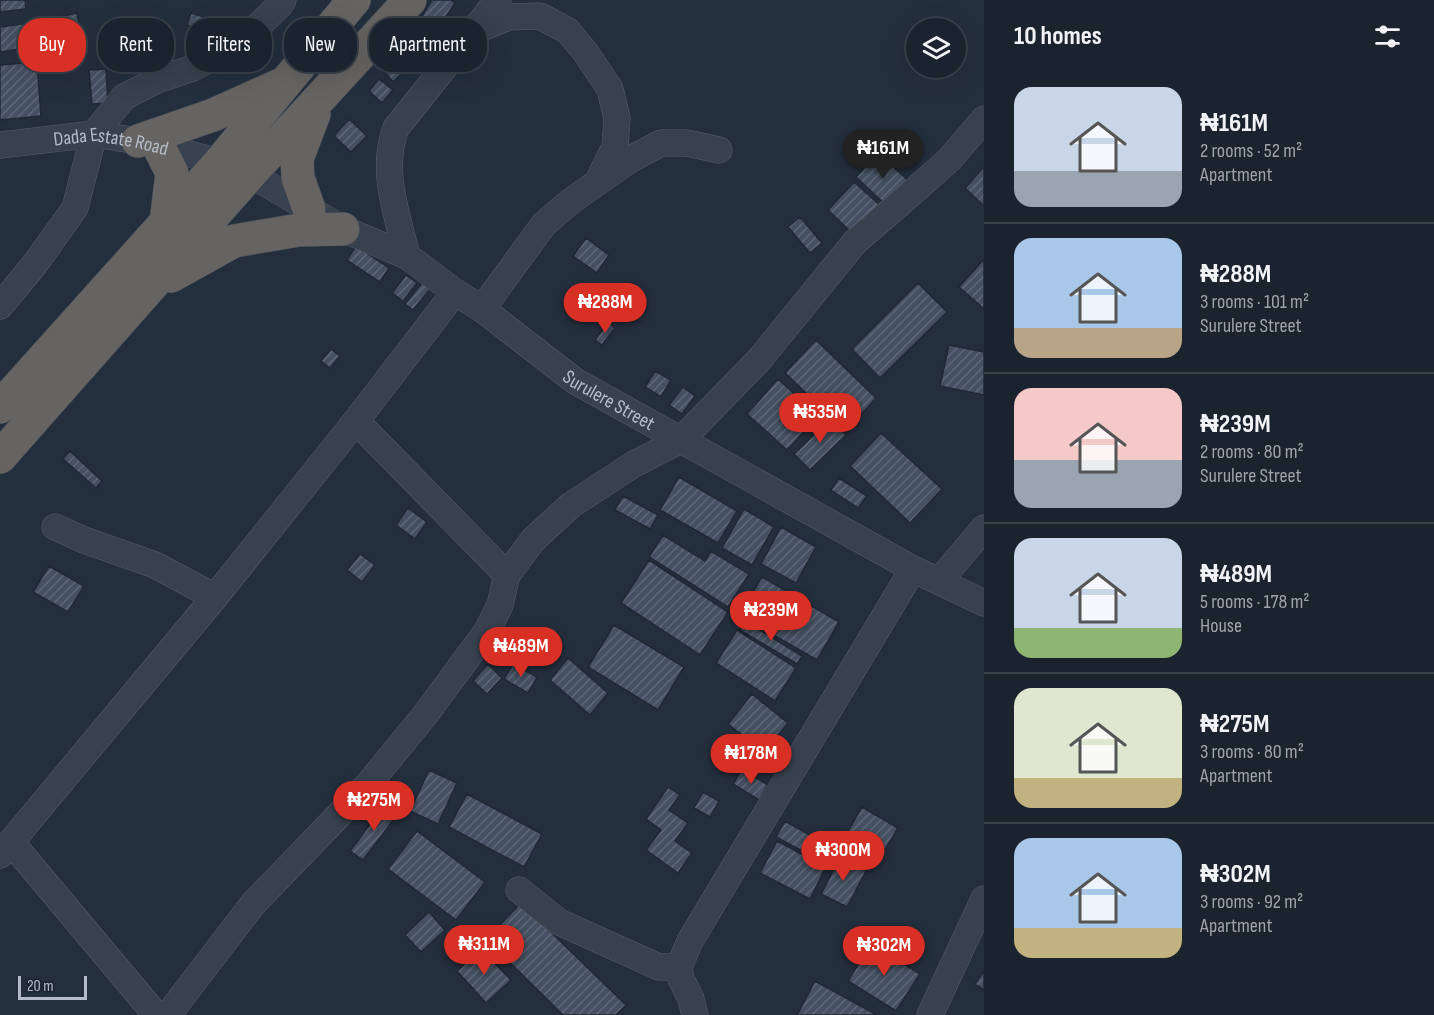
<!DOCTYPE html>
<meta charset="utf-8">
<style>
body{margin:0;font-family:"Sofia Sans Condensed",sans-serif;background:#282f3a;color:#f1f3f6;height:100vh;display:flex;flex-direction:column;font-size:22px;white-space:nowrap}
*{box-sizing:border-box;margin:0}
p{font-size:20px;color:#a0a4aa}
.icon{flex:none;width:33px;height:33px;fill:none;stroke:currentColor;stroke-width:2;stroke-linecap:round;stroke-linejoin:round}
.map{position:relative;flex:1;overflow:hidden}
.side{display:flex;flex-direction:column;background:#1b232e;width:450px}
.side>*{flex:none}
.guide{position:absolute;left:18px;top:18px;width:570px;height:54px;display:flex;gap:12px}
.tools{position:absolute;left:906px;top:18px;display:grid;gap:12px}
.tools a{display:grid;place-items:center;width:60px;height:60px;border-radius:50%;background:#1b232e;box-shadow:0 6px 24px #0002,0 0 0 2px #39404a;font-size:30px}
.scale{position:absolute;left:18px;bottom:15px;width:69px;box-sizing:border-box;padding-left:6px;border:3px solid #b4bcc9;border-top:0;font-size:16px;line-height:21px;white-space:nowrap;color:#b4bcc9;-webkit-text-stroke:4px #1d2633;paint-order:stroke}
.price{position:absolute;translate:-50% -51px;padding:0 14px;border-radius:21px;background:#d93025;color:#fff;font-size:20px;line-height:39px;filter:drop-shadow(0 2px 3px #0008)}
.price::after{content:'';position:absolute;left:50%;top:36px;width:18px;height:14px;margin-left:-9px;background:inherit;clip-path:polygon(0 0,100% 0,50% 100%)}
.price.on{background:#222;color:#fff}
ul{padding:0;list-style:none}
li{display:flex;align-items:center;gap:18px;height:150px;padding:0 30px}
li+li{border-top:2px solid #39404a}
li span{display:grid;place-items:center;flex:none;width:168px;height:120px;border-radius:18px;color:#555}
li>.icon{margin-inline-start:auto}
span .icon{width:72px;height:72px;fill:#fffc;stroke-width:1}
li b{font-size:26px}
h2{display:flex;justify-content:space-between;align-items:center;height:72px;padding:0 30px;font-size:26px}
.chip{padding:0 21px;border-radius:24px;background:#1b232e;box-shadow:0 6px 24px #0002,0 0 0 2px #39404a;font-size:21px;line-height:54px}
.chip.on{background:#d93025;color:#fff}
main{display:flex;flex:1;min-height:0}
.map>svg:first-child{display:block}
.building{fill:url(#building-hatch);stroke:#1f2835;stroke-width:1.5}
.lines{fill:none;stroke-linecap:round;stroke-linejoin:round}
.minor-casing{stroke:#565f6c;stroke-width:27}
.trunk-casing{stroke:#434c59;stroke-width:34}
.minor{stroke:#38414e;stroke-width:26}
.trunk{stroke:#656462;stroke-width:33}
.labels{text-anchor:middle;stroke-width:5;stroke-linejoin:round;paint-order:stroke}
.street-label{font-size:20px;fill:#b4bcc9;stroke:#1d2633}
</style>
<main>
<div class="map">
<svg width="984" height="1015" viewBox="0 0 984 1015">
<defs>
<pattern id="building-hatch" width="6" height="6" patternUnits="userSpaceOnUse" patternTransform="scale(1.5)"><rect width="6" height="6" fill="#455162"/><path d="M-1 1l2-2M0 6l6-6M5 7l2-2" fill="none" stroke="#5d6877"/></pattern>
</defs>
<rect width="100%" height="100%" fill="#242f3e"/>
<!-- building -->
<path class="building" d="M0,0H25L26,9L0,12Z
M432,0H451L455,3L436,32L419,21Z
M77,13L86,58L44,67L35,22Z
M191,13L214,20L210,32L187,25Z
M29,23L32,47L0,52V27Z
M408,40L430,53L424,62L403,50Z
M404,51L414,62L393,82L383,70Z
M37,62L41,116L0,120V65Z
M106,69L108,103L92,104L89,70Z
M379,79L393,90L382,103L369,91Z
M349,119L367,136L351,152L334,136Z
M878,153L911,183L888,207L856,177Z
M984,167V206L965,188Z
M854,182L882,207L855,236L828,210Z
M800,217L822,243L810,253L788,227Z
M586,238L609,255L597,273L573,256Z
M356,246L389,268L380,282L347,260Z
M984,259V309L959,287Z
M406,275L417,283L403,301L392,293Z
M422,283L430,289L413,310L405,304Z
M918,283L947,312L880,378L852,349Z
M608,322L615,328L602,345L595,340Z
M816,340L876,398L846,431L785,373Z
M949,345L984,352V395L940,386Z
M331,349L340,356L330,368L321,361Z
M655,371L671,380L661,397L645,387Z
M778,379L819,416L787,450L747,414Z
M683,387L695,396L682,414L669,405Z
M830,419L846,435L810,470L794,454Z
M881,433L942,489L910,523L850,466Z
M70,451L102,481L96,488L63,459Z
M679,477L737,511L718,543L660,510Z
M839,478L867,496L858,508L831,490Z
M623,496L658,515L650,529L615,510Z
M408,508L427,522L415,539L396,525Z
M744,509L774,527L752,565L722,548Z
M781,527L816,547L796,583L761,564Z
M663,535L705,561L711,551L749,574L728,607L649,557Z
M360,554L375,565L362,582L347,570Z
M649,560L728,612L700,655L621,603Z
M49,566L84,586L68,612L33,592Z
M762,577L839,622L817,660L739,615Z
M745,621L802,656L797,664L740,630Z
M614,625L684,667L658,710L588,667Z
M737,630L796,668L775,701L716,663Z
M568,658L608,693L590,715L550,680Z
M488,664L502,678L487,694L473,681Z
M513,664L537,677L528,693L504,679Z
M752,694L788,723L764,752L728,724Z
M742,769L768,785L759,800L733,784Z
M429,770L457,783L438,824L410,811Z
M668,787L680,795L669,810L688,823L675,841L692,853L678,873L646,850L661,830L646,819Z
M703,792L719,801L710,817L694,808Z
M467,794L542,834L524,867L449,827Z
M385,804L398,814L363,860L350,851Z
M862,807L898,828L876,865L840,845Z
M785,821L840,852L832,867L776,837Z
M417,831L485,882L456,920L388,869Z
M777,841L826,867L810,899L760,873Z
M840,858L866,871L847,907L821,894Z
M521,903L626,1005L616,1015H563L486,939Z
M429,912L445,930L421,952L405,935Z
M871,943L920,974L896,1011L848,981Z
M481,949L511,980L486,1003L457,971Z
M984,971V990L975,984Z
M815,981L877,1015H797Z"/>
<g class="lines">
<defs>
<g id="minor">
<path d="M474,31L509,17L540,16L568,31L586,53L610,89L617,118L615,147L599,179"/>
<path id="s1" d="M0,145L94,134L138,141L220,162L250,174L343,229L407,256L455,292L482,309L575,381L913,569L984,603"/>
<path d="M407,256C397,214 380,170 396,128L498,0"/>
<path d="M0,306L35,264L75,208L94,134L124,97L157,80L193,68L241,42L279,6L283,0"/>
<path d="M482,309L544,224L571,201L631,159L661,143H687L719,150"/>
<path d="M55,527L84,540L155,565L215,597"/>
<path d="M507,575L533,540L571,505L634,464L681,440L759,360L855,242L898,205L949,160L984,119"/>
<path d="M940,580L984,528"/>
<path d="M11,842L156,1015"/>
<path d="M0,855L215,597L356,421L455,292"/>
<path d="M519,890L559,922L659,967H679"/>
<path d="M168,1015L253,904L366,787L425,715L487,631L500,605L507,575L356,421"/>
<path d="M695,1015L691,999L681,979L679,967L690,941L913,569"/>
<path d="M930,1015L984,899"/>
</g>
<path id="trunk" d="M138,141L213,115L280,85
M159,147L172,173L166,222
M309,209L298,178L297,159L314,114
M171,276L234,241L299,230L343,229
M0,407L220,162L354,0
M0,457L250,174L410,0"/>
</defs>
<!-- minor casing -->
<use href="#minor" class="minor-casing"/>
<!-- trunk casing -->
<use href="#trunk" class="trunk-casing"/>
<!-- minor -->
<use href="#minor" class="minor"/>
<!-- trunk -->
<use href="#trunk" class="trunk"/>
</g>
<g class="labels">
<!-- street labels -->
<g class="street-label">
<text dy="7" stroke="none"><textPath href="#s1" startOffset="112">Dada Estate Road</textPath></text>
<text dy="7" stroke="none"><textPath href="#s1" startOffset="682">Surulere Street</textPath></text>
</g>
</g>
</svg>
<div class="tools">
<a><svg class="icon" aria-label="layers" viewBox="0 0 24 24"><path d="M12 4l9 5-9 5-9-5zM3 14l9 5 9-5"/></svg></a>
</div>
<div class="scale">20 m</div>
<b class="price on" style="left:883px;top:180px">₦161M</b>
<b class="price" style="left:605px;top:334px">₦288M</b>
<b class="price" style="left:820px;top:444px">₦535M</b>
<b class="price" style="left:771px;top:642px">₦239M</b>
<b class="price" style="left:521px;top:678px">₦489M</b>
<b class="price" style="left:751px;top:785px">₦178M</b>
<b class="price" style="left:374px;top:832px">₦275M</b>
<b class="price" style="left:843px;top:882px">₦300M</b>
<b class="price" style="left:484px;top:976px">₦311M</b>
<b class="price" style="left:884px;top:977px">₦302M</b>
<div class="guide">
<a class="chip on">Buy</a>
<a class="chip">Rent</a>
<a class="chip">Filters</a>
<a class="chip">New</a>
<a class="chip">Apartment</a>
</div>
</div>
<section class="side">
<h2>10 homes<svg class="icon" aria-label="filters" viewBox="0 0 24 24"><path d="M4 7h16M4 17h16"/><circle cx="9" cy="7" r="2"/><circle cx="15" cy="17" r="2"/></svg></h2>
<ul>
<li><span style="background:linear-gradient(#c9d6e8 70%,#9aa5b1 0)"><svg class="icon" aria-label="home" viewBox="0 0 24 24"><path d="M3 11l9-7 9 7M6 9v11h12V9"/></svg></span><div><b>₦161M</b><p>2 rooms · 52 m²</p><p>Apartment</p></div></li>
<li><span style="background:linear-gradient(#a9c7e8 75%,#b9a48a 0)"><svg class="icon" aria-label="home" viewBox="0 0 24 24"><path d="M3 11l9-7 9 7M6 9v11h12V9"/></svg></span><div><b>₦288M</b><p>3 rooms · 101 m²</p><p>Surulere Street</p></div></li>
<li><span style="background:linear-gradient(#f6c9c9 60%,#9aa5b1 0)"><svg class="icon" aria-label="home" viewBox="0 0 24 24"><path d="M3 11l9-7 9 7M6 9v11h12V9"/></svg></span><div><b>₦239M</b><p>2 rooms · 80 m²</p><p>Surulere Street</p></div></li>
<li><span style="background:linear-gradient(#c9d6e8 75%,#8fb573 0)"><svg class="icon" aria-label="home" viewBox="0 0 24 24"><path d="M3 11l9-7 9 7M6 9v11h12V9"/></svg></span><div><b>₦489M</b><p>5 rooms · 178 m²</p><p>House</p></div></li>
<li><span style="background:linear-gradient(#dfe7d0 75%,#c2b280 0)"><svg class="icon" aria-label="home" viewBox="0 0 24 24"><path d="M3 11l9-7 9 7M6 9v11h12V9"/></svg></span><div><b>₦275M</b><p>3 rooms · 80 m²</p><p>Apartment</p></div></li>
<li><span style="background:linear-gradient(#a9c7e8 75%,#c2b280 0)"><svg class="icon" aria-label="home" viewBox="0 0 24 24"><path d="M3 11l9-7 9 7M6 9v11h12V9"/></svg></span><div><b>₦302M</b><p>3 rooms · 92 m²</p><p>Apartment</p></div></li>
</ul>
</section>
</main>
